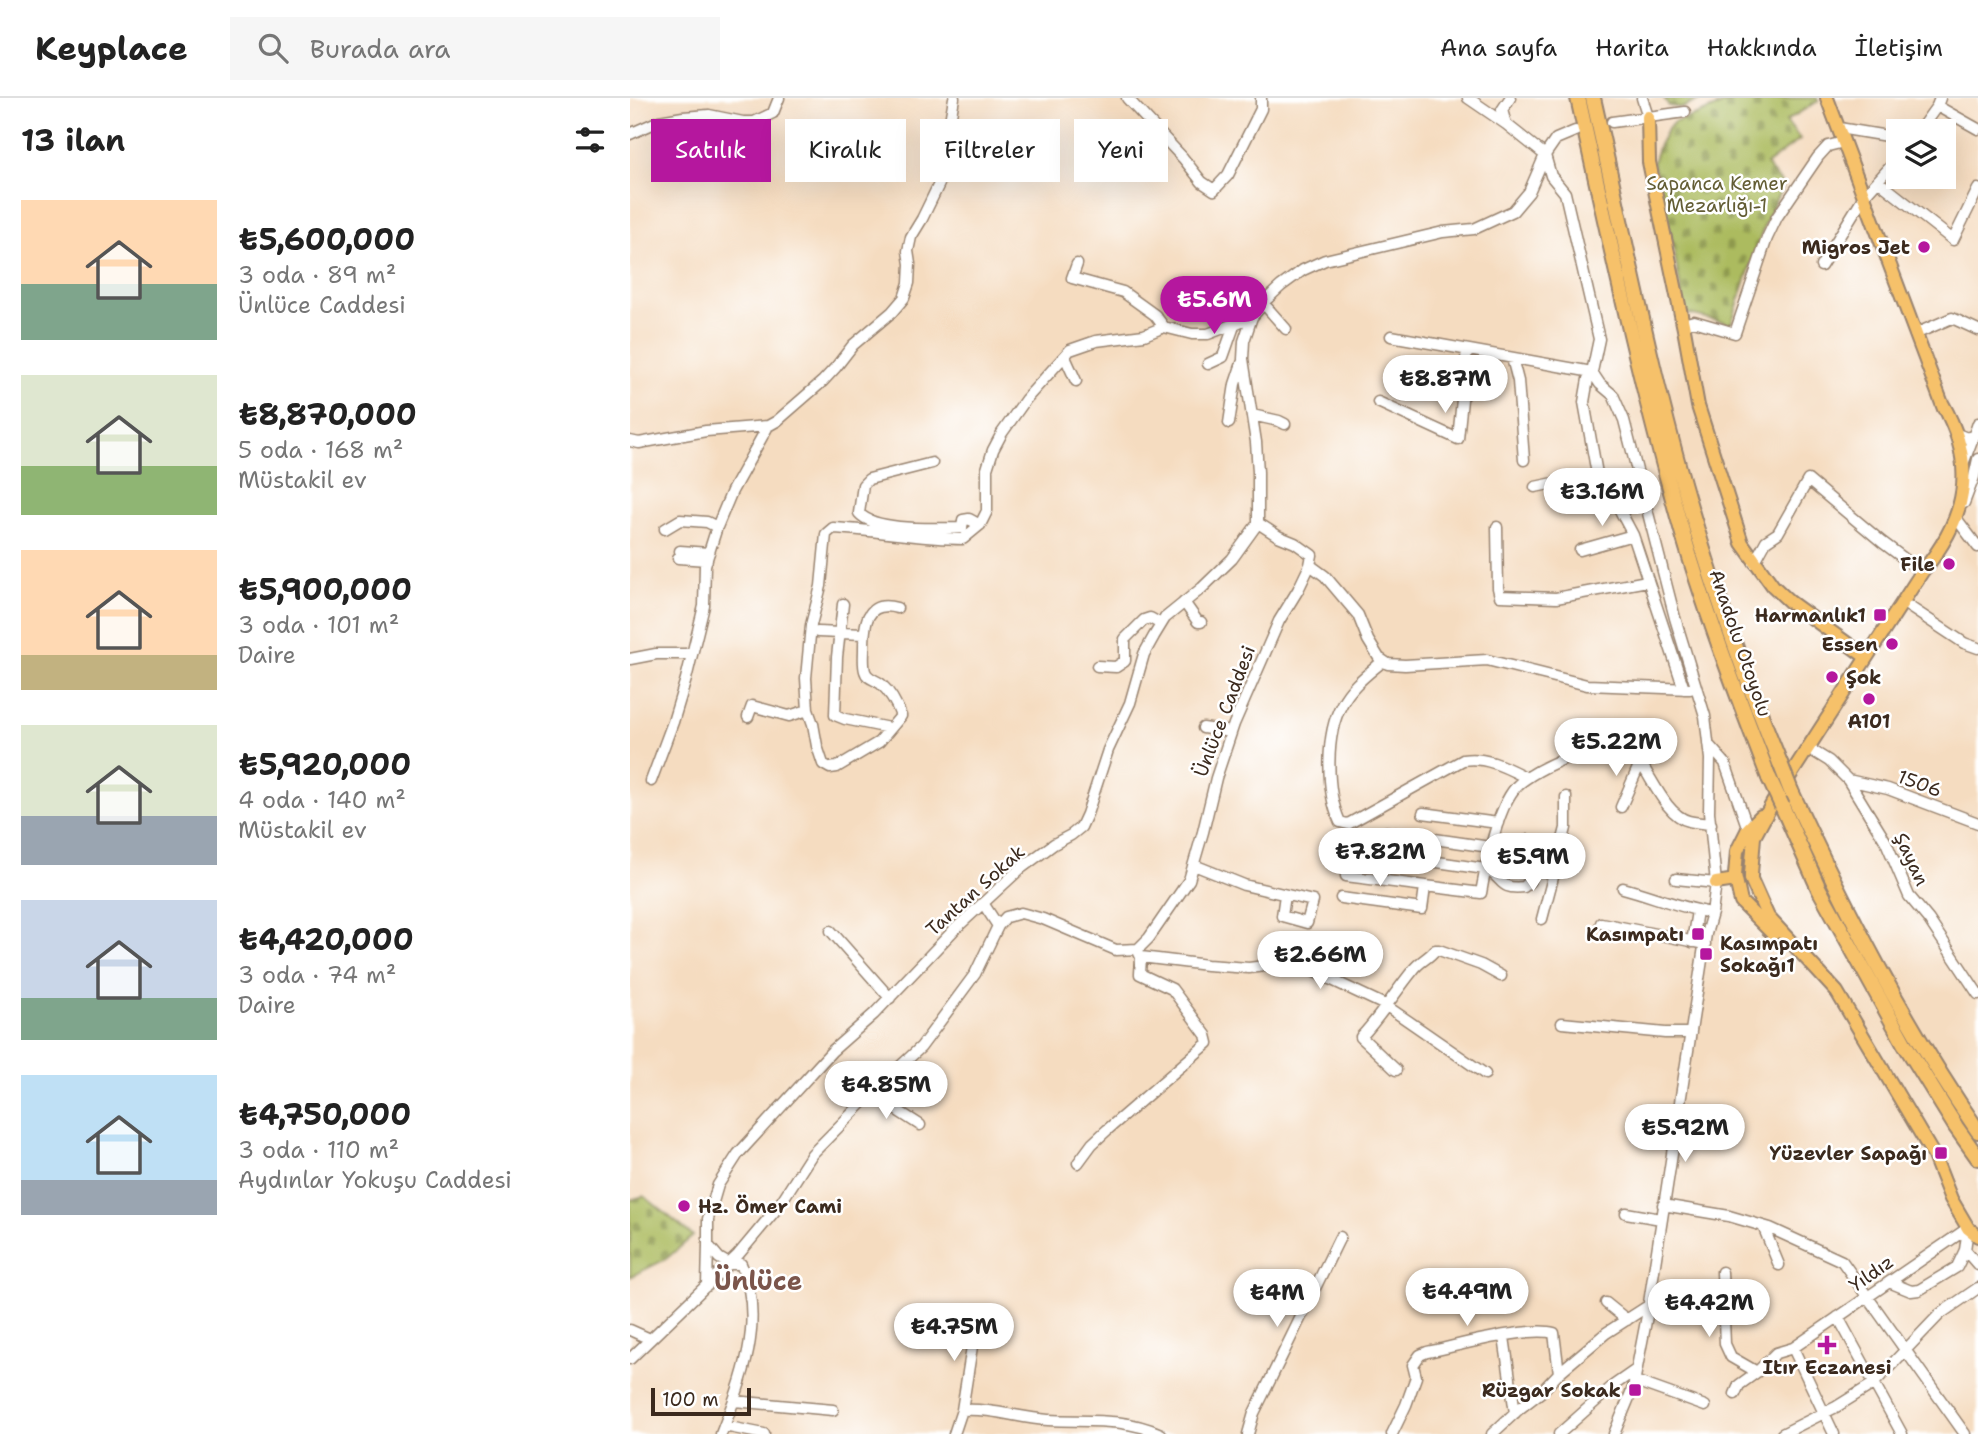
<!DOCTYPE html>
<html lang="tr">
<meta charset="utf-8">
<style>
body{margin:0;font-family:"Shantell Sans",sans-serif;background:#f6f6f6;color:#222;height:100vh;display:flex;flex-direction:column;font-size:26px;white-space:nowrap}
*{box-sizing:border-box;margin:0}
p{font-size:23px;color:#767676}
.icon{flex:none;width:38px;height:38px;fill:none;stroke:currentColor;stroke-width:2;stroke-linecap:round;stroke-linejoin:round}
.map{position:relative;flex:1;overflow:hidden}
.side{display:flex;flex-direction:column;background:#fff;width:630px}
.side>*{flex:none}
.top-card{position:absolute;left:21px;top:21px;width:665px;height:63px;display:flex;gap:14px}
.tools{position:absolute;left:1256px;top:21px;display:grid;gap:14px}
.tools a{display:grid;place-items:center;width:70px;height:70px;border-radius:0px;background:#fff;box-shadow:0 7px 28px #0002;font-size:35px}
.scale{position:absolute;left:21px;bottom:18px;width:100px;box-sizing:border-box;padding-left:7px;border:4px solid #3b2a1e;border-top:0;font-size:19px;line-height:24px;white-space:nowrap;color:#3b2a1e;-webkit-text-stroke:5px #fff;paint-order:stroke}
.price{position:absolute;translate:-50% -60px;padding:0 16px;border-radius:24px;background:#fff;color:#222;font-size:23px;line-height:46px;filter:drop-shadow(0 2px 4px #0008)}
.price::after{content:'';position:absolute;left:50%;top:42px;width:21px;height:16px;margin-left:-10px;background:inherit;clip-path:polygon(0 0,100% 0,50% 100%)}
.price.on{background:#b5179e;color:#fff}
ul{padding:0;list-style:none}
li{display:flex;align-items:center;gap:21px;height:175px;padding:0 21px}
li span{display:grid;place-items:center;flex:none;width:196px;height:140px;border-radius:0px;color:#555}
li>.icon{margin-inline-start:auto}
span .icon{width:84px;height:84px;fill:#fffc;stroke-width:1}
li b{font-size:30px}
h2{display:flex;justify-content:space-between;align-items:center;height:84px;padding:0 21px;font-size:30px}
.tag{padding:0 24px;border-radius:0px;background:#fff;box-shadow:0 7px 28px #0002;font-size:24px;line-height:63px}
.tag.on{background:#b5179e;color:#fff}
header{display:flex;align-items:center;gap:42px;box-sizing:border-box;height:98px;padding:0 35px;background:#fff;border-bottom:2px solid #e0e0e0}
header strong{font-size:33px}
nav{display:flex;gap:38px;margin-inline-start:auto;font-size:24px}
.search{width:490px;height:63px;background:#f6f6f6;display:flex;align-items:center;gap:18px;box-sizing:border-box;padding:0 24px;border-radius:0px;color:#767676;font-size:26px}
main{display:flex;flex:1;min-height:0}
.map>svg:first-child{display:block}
.cemetery{fill:url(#cemetery-stones);stroke:#74723e;stroke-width:2}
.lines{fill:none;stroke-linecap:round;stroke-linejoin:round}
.minor-casing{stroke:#98836f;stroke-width:13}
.major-casing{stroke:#98836f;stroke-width:16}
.highway-casing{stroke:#98836f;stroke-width:18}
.minor{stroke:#fff;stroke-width:10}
.major{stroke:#f6c16b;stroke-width:12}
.highway{stroke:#f6c16b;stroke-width:14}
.highway-bridge-casing{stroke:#98836f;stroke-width:18;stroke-linecap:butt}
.highway-bridge{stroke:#f6c16b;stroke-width:14}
.poi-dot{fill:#b5179e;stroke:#fff;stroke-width:2.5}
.labels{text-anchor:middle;stroke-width:5;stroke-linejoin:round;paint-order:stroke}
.park-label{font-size:19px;fill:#635d34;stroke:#fff}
.poi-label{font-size:19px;font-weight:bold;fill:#3b2a1e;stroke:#fff;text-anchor:end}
.street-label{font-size:19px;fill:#3b2a1e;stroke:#fff}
.district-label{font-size:26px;font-weight:bold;fill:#7b554b;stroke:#fff}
</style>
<header>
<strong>Keyplace</strong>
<div class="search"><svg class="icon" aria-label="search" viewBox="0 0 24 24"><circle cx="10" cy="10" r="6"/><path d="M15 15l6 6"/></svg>Burada ara</div>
<nav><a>Ana sayfa</a><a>Harita</a><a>Hakkında</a><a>İletişim</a></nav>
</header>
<main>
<section class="side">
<h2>13 ilan<svg class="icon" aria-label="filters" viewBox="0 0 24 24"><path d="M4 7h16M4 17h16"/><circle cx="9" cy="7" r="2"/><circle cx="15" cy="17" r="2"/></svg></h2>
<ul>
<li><span style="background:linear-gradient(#ffd9b3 60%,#7fa58c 0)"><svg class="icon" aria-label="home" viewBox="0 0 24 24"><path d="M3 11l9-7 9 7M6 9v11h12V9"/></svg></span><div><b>₺5,600,000</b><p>3 oda · 89 m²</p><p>Ünlüce Caddesi</p></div></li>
<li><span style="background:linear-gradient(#dfe7d0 65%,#8fb573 0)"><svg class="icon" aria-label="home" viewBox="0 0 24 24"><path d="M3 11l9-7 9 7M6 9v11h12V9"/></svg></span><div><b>₺8,870,000</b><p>5 oda · 168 m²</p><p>Müstakil ev</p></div></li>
<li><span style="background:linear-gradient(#ffd9b3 75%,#c2b280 0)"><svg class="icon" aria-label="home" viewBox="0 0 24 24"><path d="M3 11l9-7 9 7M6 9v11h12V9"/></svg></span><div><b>₺5,900,000</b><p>3 oda · 101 m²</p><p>Daire</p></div></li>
<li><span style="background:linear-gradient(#dfe7d0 65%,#9aa5b1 0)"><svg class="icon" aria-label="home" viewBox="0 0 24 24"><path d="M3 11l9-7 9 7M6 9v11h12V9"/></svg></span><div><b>₺5,920,000</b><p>4 oda · 140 m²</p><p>Müstakil ev</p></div></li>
<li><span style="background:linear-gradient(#c9d6e8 70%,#7fa58c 0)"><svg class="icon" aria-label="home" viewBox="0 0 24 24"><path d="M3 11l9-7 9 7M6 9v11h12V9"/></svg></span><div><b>₺4,420,000</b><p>3 oda · 74 m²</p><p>Daire</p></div></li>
<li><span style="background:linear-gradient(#bfe0f5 75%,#9aa5b1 0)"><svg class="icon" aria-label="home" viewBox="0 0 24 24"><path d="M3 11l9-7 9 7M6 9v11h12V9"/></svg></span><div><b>₺4,750,000</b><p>3 oda · 110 m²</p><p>Aydınlar Yokuşu Caddesi</p></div></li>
</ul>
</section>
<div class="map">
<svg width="1348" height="1336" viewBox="0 0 1348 1336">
<defs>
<pattern id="cemetery-stones" width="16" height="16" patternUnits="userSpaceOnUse" patternTransform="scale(1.75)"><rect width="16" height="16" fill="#acbb5e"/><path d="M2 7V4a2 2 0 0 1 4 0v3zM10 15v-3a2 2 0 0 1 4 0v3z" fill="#8d984d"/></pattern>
</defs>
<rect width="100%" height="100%" fill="#fff"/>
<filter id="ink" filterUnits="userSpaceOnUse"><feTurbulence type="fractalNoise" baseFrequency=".0143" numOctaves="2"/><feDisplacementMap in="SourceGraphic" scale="14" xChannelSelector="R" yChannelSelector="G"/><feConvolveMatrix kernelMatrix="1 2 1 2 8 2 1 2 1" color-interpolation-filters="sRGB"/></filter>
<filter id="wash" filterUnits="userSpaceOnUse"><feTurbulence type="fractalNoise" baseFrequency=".00686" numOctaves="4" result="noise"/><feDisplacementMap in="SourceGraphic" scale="28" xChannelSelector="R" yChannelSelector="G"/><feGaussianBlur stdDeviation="1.57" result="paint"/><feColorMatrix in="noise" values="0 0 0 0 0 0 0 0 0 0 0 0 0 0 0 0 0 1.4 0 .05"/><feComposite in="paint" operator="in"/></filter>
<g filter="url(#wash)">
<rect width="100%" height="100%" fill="#f5dcc0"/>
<!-- cemetery -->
<path class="cemetery" d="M1034,0H1073L1052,10L1039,8Z
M1108,0H1187L1188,3L1156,23L1170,41L1136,67L1153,87L1135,125L1101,226L1055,215L1042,142L1023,64L1029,47L1037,32L1044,24L1067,17Z
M14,1098L63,1138L36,1161L0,1179V1102Z"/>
</g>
<g filter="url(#ink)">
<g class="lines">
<defs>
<path id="minor" d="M497,0L553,60L572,84L584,92L598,77L631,11V0
M838,0L876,26
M880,0L872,12L876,26L915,57L921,78L935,95L969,241L962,274L970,286L983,297L994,322L1045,520L1075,618L1080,661L1079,714L1086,785L1082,815L1076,836L1017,1218L1003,1290L984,1336
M1012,0L1018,19
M1307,8L1348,31
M982,24L1055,14
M1209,30L1269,40
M1289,33L1307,8L1310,0
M0,36L29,23L53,19L79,17L113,24H124L143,15L149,0
M1248,83L1323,142L1348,91
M447,166L442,180L493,194L525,217L534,229
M1191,168L1234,98L1269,59
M633,205L656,231
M1053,226L1064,223L1105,235L1137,140L1147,119L1188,59L1198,48L1214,44
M1285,236L1322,220L1348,232
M761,238L962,274L958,281L954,304L967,376L986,405L1003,437L1054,591
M435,259L446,283
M882,260L888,283L894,362
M578,266L593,259L605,225
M748,304L828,341L837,252
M622,317L649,323L655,326
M599,325L605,286L612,265
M1327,336L1337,340L1344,337L1348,325
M0,343L9,345L76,333L138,328L147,323L193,283L206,269L223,247L262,214L274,200L279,185L280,166L278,153L281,139L292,121L309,86L324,0
M302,365L239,381L233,387L229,415C245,434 307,430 332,430L333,422L339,421L350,427
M1333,366L1344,337
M905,389L967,376
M1334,405L1344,379L1348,361
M1326,420L1348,449
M867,429L868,490L870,498L926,500L1017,483
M35,431L50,422L77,424L87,429
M950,452L1003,437
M50,453L79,455
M48,460L77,462
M1124,465L1136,443L1148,435L1178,382L1252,444L1292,474
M680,467L695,478L728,517L738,542L749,560L758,566L775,567L857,562L957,587L1060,591
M554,504L568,524H571
M1272,504L1334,545L1348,550
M213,506L207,559L205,617L215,621L259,630
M267,510C235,501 234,528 234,551C234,558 233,566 235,573C237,581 245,581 251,586C260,594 267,607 271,618L249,644L207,669L200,670L193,666L187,648L183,626L178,612L176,580L181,527L191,488L196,436L203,430C247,432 289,441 333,441L350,427L357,413V371L363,352L372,335L396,301L440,252L466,243L514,237L534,229L562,236H578L622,219
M188,534L233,536
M0,561L26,556H57L62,553
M753,563C738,576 721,588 712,606C695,636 696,694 710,724L718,726L833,662C856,658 877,670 897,680
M467,568L486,569L495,563V541L514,522L520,520L531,526
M118,619L122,608L159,618L178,612
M573,630L601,634
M1078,646L1095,665L1118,731
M1178,650L1199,663L1218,682L1256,744L1279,798L1299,822L1348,896
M1218,682L1258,691L1348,725
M21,683L43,624L56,581L74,508L75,467L87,429L102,393L138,328
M991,709L1010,665
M793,715L868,725
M756,734L860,749
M719,751L855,771C875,780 867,792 894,789L900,783L898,742
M564,767L614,787L683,803L677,825L652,818L655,797
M900,770L924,777
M716,778L851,795C856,767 868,703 890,685C907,671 932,661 952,654C965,649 987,642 999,650C1005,654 1008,661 1012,667C1024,685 1038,718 1059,723C1066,725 1074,725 1081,726
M1046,781L1086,785
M993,790C1023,798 1051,810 1082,815
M711,800L792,811L795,789
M353,805L368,828
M912,821L936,730V699
M971,825L1075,846
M201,833L260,900
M1062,844L1067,813
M511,859L577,867L619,870L664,864L755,907L855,976
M932,925L1035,935H1061
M766,972L731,939C751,918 765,894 784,871C790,863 799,860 805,852H809L851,867L871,878
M247,990L263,1003L262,1009L290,1027
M448,1065L462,1046L477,1032L578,945L576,937L542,891L510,876L511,859L509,855
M1033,1107L1099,1118L1140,1130L1212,1163L1335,1336
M996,1115L1031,1121
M1133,1128L1149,1167
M1338,1130L1335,1152L1348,1167
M99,1166L89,1160L78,1147V1121L88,1087L108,1056L202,953L244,916L324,832L390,771L424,746L441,737L451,729L457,716L478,652L500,605L514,556L524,538L535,520L572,490L602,461L628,425
M1092,1174L1095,1246L1101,1259L1127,1274
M1259,1184L1281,1193L1289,1192L1327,1169L1335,1152
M77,1188L78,1147
M976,1205L997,1222
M1208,1219L1272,1336
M0,1232L20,1241
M874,1239L885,1315
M1163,1250L1204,1336
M0,1261L108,1157L148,1109L182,1056L247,990L291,949L345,876L368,828L376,819L391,815L413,821L486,852L508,851L519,840L559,782L573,734L586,680L604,626L649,523L668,492L680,467L682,457L665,445L648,438L628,425V374L626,344L613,261L614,243L622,219L637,201L651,188L673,172L695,162L813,134L844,131L883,113L899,94L915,57L926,41L945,33
M1005,1283L1075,1308
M1105,1296L1109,1287L1127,1274L1146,1255L1163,1250L1338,1130
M104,1303L203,1312
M332,1312L346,1223
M94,1328L134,1336
M91,1336C112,1283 136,1222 111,1166H99
M324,1336L332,1312C361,1310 389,1320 418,1322C459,1324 492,1319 531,1336
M618,1336L624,1315L710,1139
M762,1336L776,1307L786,1279L783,1267L790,1257L797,1254C827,1248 897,1228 924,1235L929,1275
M862,1336L889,1311L911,1294L931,1273L976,1235L1018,1208
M929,1336L984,1287L1007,1271
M1152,1336L1206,1309L1243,1286L1310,1216L1348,1190"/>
<path id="major" d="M1197,0L1314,311
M1018,19L1019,64L1054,231L1068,308L1112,445L1143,488L1160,504L1236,559
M1312,305C1348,368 1337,420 1292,474L1143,704L1124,739L1121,776V781L1138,819L1207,894L1304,1058L1321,1101L1338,1130L1348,1138
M1131,718L1118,731L1107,753L1105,777L1111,804L1143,836
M1086,785L1106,782"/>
<path id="highway" d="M948,0C979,140 1009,281 1048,419C1073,508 1106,594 1139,680
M963,0C995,140 1022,282 1063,419C1088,503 1117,584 1150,665
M1161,693C1215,810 1274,926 1348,1033
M1152,708L1189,791L1274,945L1326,1029L1348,1060"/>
</defs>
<!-- minor casing -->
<use href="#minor" class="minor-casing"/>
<!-- major casing -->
<use href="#major" class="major-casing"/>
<!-- highway casing -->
<use href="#highway" class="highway-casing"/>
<!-- minor -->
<use href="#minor" class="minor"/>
<!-- major -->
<use href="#major" class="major"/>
<!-- highway -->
<use href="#highway" class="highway"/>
<defs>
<path id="highway-bridge" d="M1150,665L1161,693
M1139,680L1152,708"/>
</defs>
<!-- highway-bridge casing -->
<use href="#highway-bridge" class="highway-bridge-casing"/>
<!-- highway-bridge -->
<use href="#highway-bridge" class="highway-bridge"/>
</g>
</g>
<!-- markers -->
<g class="poi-dot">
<circle cx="1294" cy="149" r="7"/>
<circle cx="1319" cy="466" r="7"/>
<rect x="1243" y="510" width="14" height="14" rx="3.5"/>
<circle cx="1262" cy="546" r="7"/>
<circle cx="1202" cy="579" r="7"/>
<circle cx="1239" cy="601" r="7"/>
<rect x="1061" y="829" width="14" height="14" rx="3.5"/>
<rect x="1069" y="849" width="14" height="14" rx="3.5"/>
<rect x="1304" y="1048" width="14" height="14" rx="3.5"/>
<circle cx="54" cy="1108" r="7"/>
<path d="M1193.5 1236.5h7v7h7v7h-7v7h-7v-7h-7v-7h7z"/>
<rect x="998" y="1285" width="14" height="14" rx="3.5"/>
</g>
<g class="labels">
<!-- park labels -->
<g class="park-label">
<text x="1087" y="92">Sapanca Kemer<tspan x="1087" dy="22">Mezarlığı-1</tspan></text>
</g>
<!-- poi labels -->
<g class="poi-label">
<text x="1280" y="156">Migros Jet</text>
<text x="1305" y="473">File</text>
<text x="1236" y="524">Harmanlık1</text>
<text x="1248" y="553">Essen</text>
<text x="1216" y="586" text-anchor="start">Şok</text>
<text x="1239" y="630" text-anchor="middle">A101</text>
<text x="1054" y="843">Kasımpatı</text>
<text x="1090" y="852" text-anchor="start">Kasımpatı<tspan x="1090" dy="22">Sokağı1</tspan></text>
<text x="1297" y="1062">Yüzevler Sapağı</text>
<text x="68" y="1115" text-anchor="start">Hz. Ömer Cami</text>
<text x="1197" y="1276" text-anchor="middle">Itır Eczanesi</text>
<text x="991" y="1299">Rüzgar Sokak</text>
</g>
<!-- street labels -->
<g class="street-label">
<text transform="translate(1111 545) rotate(71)" y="7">Anadolu Otoyolu</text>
<text transform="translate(594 613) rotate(-69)" y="7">Ünlüce Caddesi</text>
<text transform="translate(1290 685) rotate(20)" y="7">1506</text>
<text transform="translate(1282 761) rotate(65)" y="7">Şayan</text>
<text transform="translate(345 792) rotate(-42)" y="7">Tantan Sokak</text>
<text transform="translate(1241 1175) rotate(-35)" y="7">Yıldız</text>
</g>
<!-- district labels -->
<g class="district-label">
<text x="128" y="1192">Ünlüce</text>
</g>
</g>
</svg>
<div class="tools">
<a><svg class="icon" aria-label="layers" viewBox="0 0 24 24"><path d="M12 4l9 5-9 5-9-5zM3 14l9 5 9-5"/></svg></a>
</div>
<div class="scale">100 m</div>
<b class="price on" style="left:584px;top:238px">₺5.6M</b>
<b class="price" style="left:815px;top:317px">₺8.87M</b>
<b class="price" style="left:972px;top:430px">₺3.16M</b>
<b class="price" style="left:986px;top:680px">₺5.22M</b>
<b class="price" style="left:750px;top:790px">₺7.82M</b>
<b class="price" style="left:903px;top:795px">₺5.9M</b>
<b class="price" style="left:690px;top:893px">₺2.66M</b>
<b class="price" style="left:256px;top:1023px">₺4.85M</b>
<b class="price" style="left:1055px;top:1066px">₺5.92M</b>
<b class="price" style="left:837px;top:1230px">₺4.49M</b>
<b class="price" style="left:647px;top:1231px">₺4M</b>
<b class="price" style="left:1079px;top:1241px">₺4.42M</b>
<b class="price" style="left:324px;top:1265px">₺4.75M</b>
<div class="top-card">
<a class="tag on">Satılık</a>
<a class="tag">Kiralık</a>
<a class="tag">Filtreler</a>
<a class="tag">Yeni</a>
</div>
</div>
</main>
